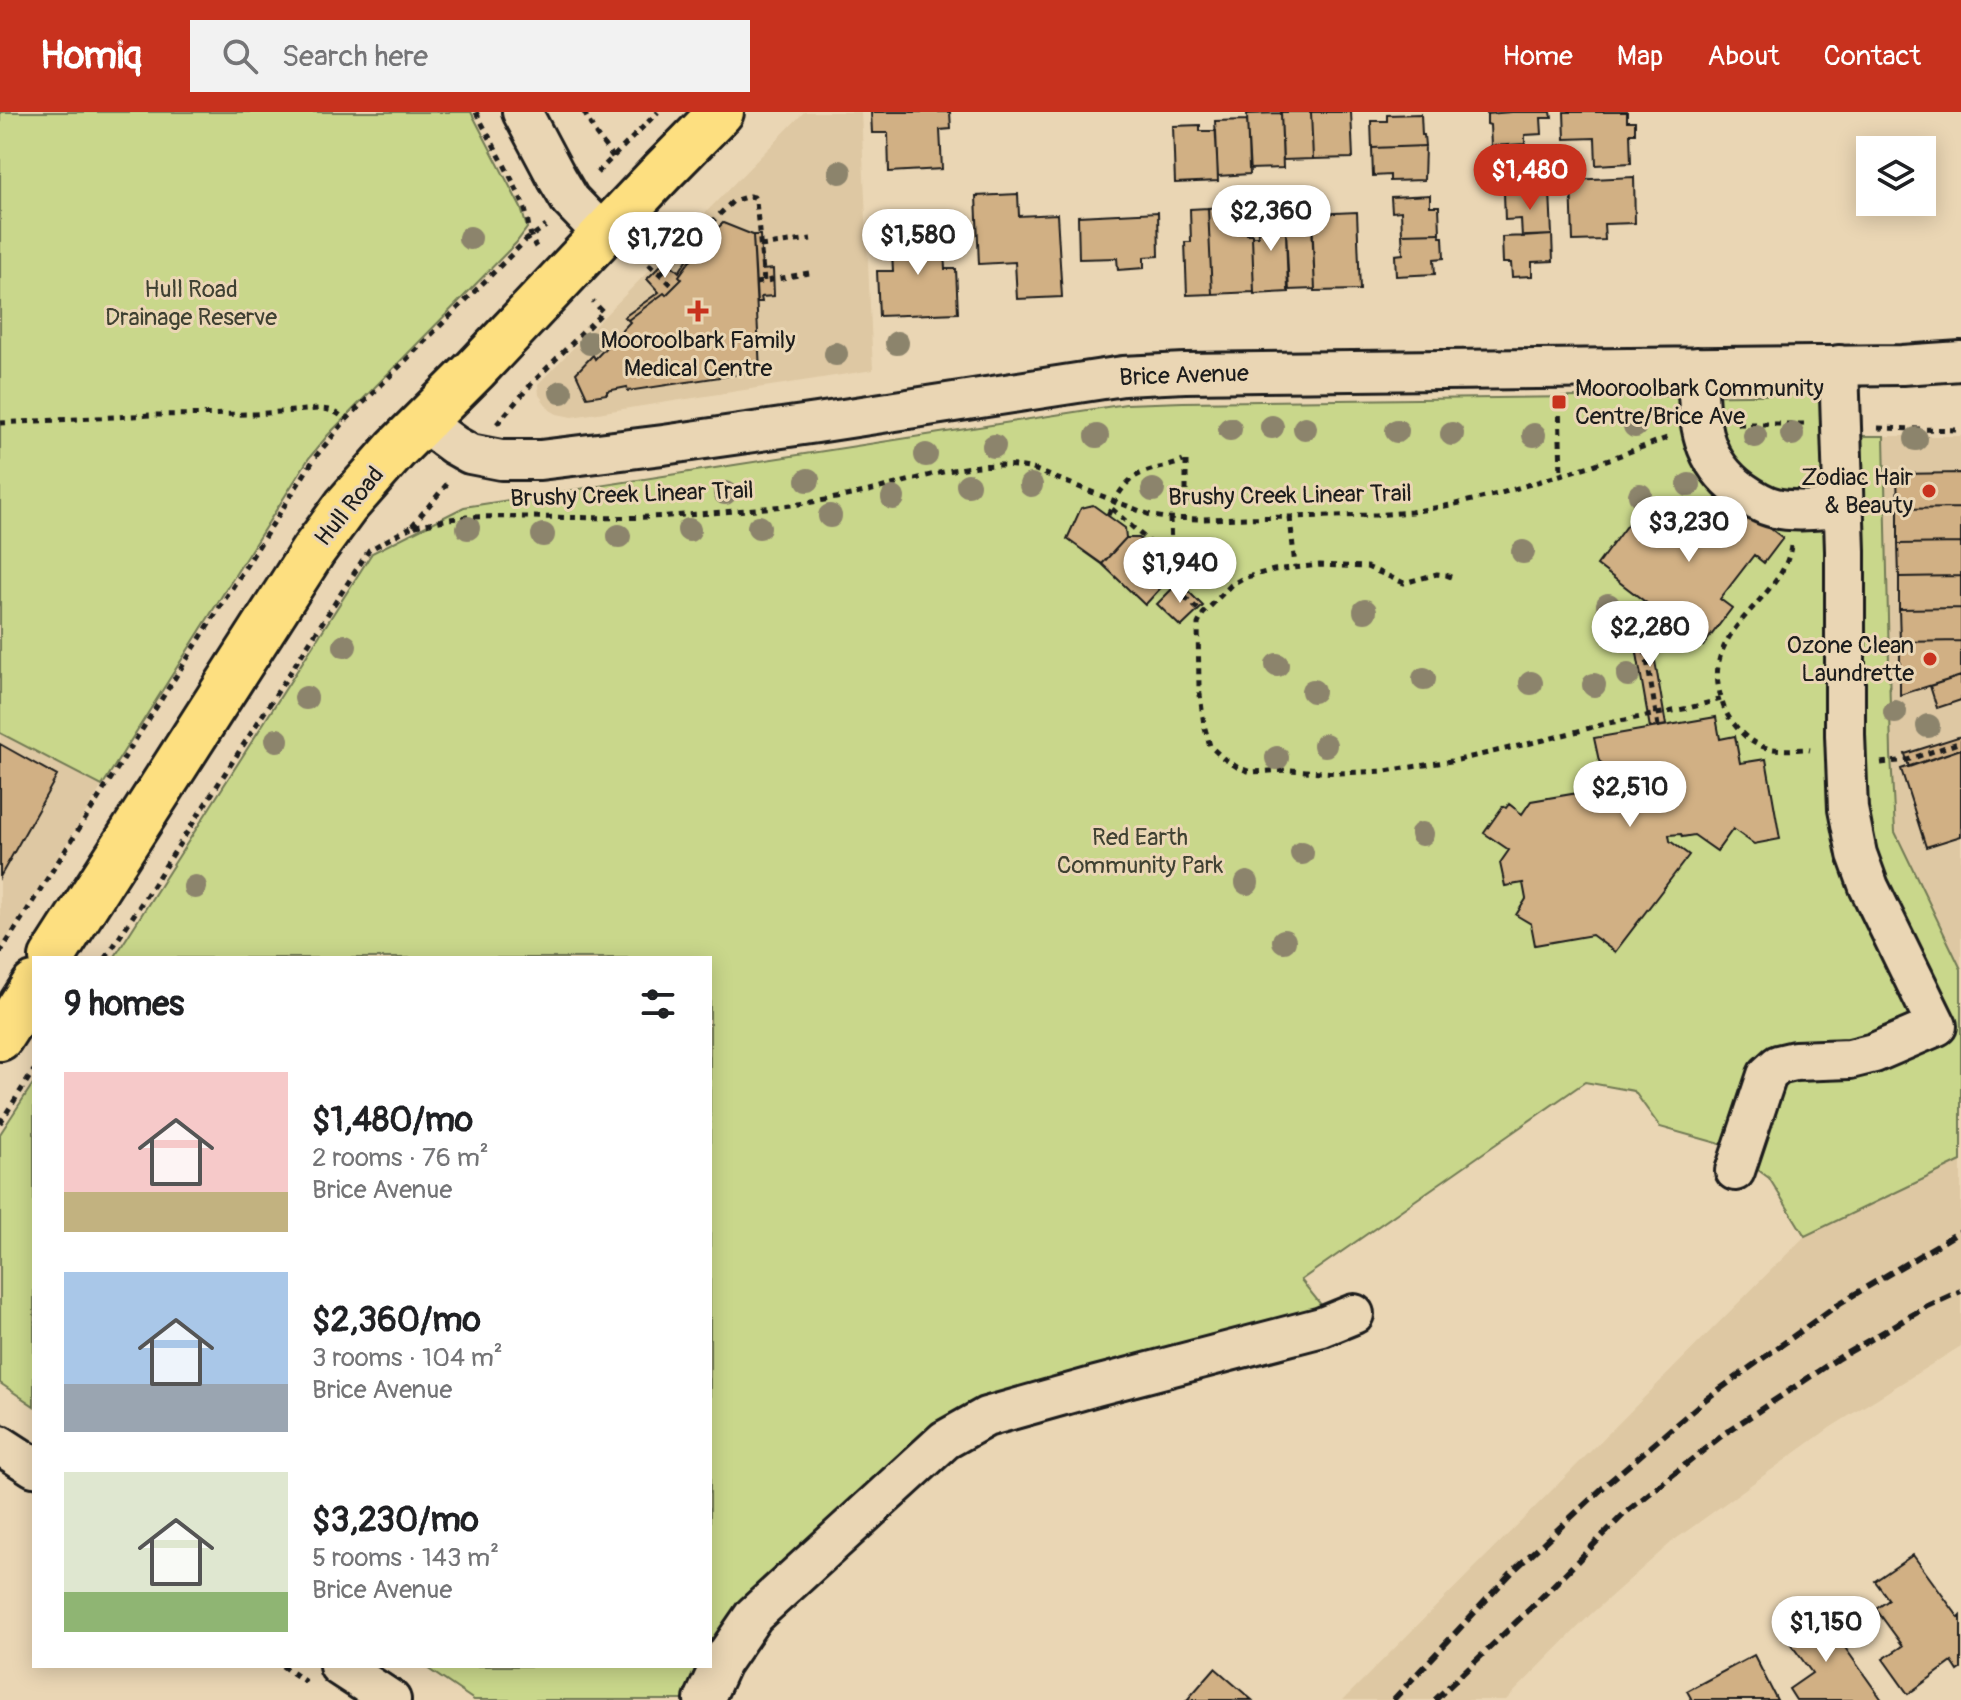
<!DOCTYPE html>
<meta charset="utf-8">
<style>
body{margin:0;font-family:Pangolin,sans-serif;background:#f2f2f2;color:#202124;height:100vh;display:flex;flex-direction:column;font-size:30px;white-space:nowrap}
*{box-sizing:border-box;margin:0}
p{font-size:26px;color:#757577}
.icon{flex:none;width:44px;height:44px;fill:none;stroke:currentColor;stroke-width:2;stroke-linecap:round;stroke-linejoin:round}
.map{position:relative;flex:1;overflow:hidden}
.sheet{position:absolute;left:32px;top:844px;width:680px;height:712px;display:flex;flex-direction:column;background:#fff;border-radius:0px;box-shadow:0 4px 20px #0003}
.sheet>*{flex:none}
.controls{position:absolute;left:1856px;top:24px;display:grid;gap:16px}
.controls a{display:grid;place-items:center;width:80px;height:80px;border-radius:0px;background:#fff;box-shadow:0 4px 20px #0003;font-size:40px}
.price{position:absolute;translate:-50% -68px;padding:0 18px;border-radius:28px;background:#fff;color:#222;font-size:26px;line-height:52px;filter:drop-shadow(0 2px 4px #0008)}
.price::after{content:'';position:absolute;left:50%;top:48px;width:24px;height:18px;margin-left:-12px;background:inherit;clip-path:polygon(0 0,100% 0,50% 100%)}
.price.selected{background:#c8321e;color:#fff}
ul{padding:0;list-style:none}
li{display:flex;align-items:center;gap:24px;height:200px;padding:0 32px}
li span{display:grid;place-items:center;flex:none;width:224px;height:160px;border-radius:0px;color:#555}
li>.icon{margin-inline-start:auto}
span .icon{width:96px;height:96px;fill:#fffc;stroke-width:1}
li b{font-size:34px}
h2{display:flex;justify-content:space-between;align-items:center;height:96px;padding:0 32px;font-size:34px}
header{display:flex;align-items:center;gap:48px;box-sizing:border-box;height:112px;padding:0 40px;background:#c8321e;color:#fff}
header strong{font-size:38px}
nav{display:flex;gap:44px;margin-inline-start:auto;font-size:28px}
.search{width:560px;height:72px;background:#f2f2f2;display:flex;align-items:center;gap:20px;box-sizing:border-box;padding:0 28px;border-radius:0px;color:#757577;font-size:30px}
.map>svg:first-child{display:block}
.built{fill:#dec8a3}
.green{fill:#c9d78b;stroke:#727a54;stroke-width:2}
.building{fill:#d1b084;stroke:#1c1c1c;stroke-width:2}
.lines{fill:none;stroke-linecap:round;stroke-linejoin:round}
.minor-casing{stroke:#1c1c1c;stroke-width:44}
.major-casing{stroke:#1c1c1c;stroke-width:50}
.path{stroke:#1c1c1c;stroke-width:5;stroke-dasharray:6 6;stroke-linecap:butt}
.minor{stroke:#ead6b4;stroke-width:38}
.major{stroke:#fddf80;stroke-width:44}
.rail{stroke:#1c1c1c;stroke-width:6;stroke-dasharray:12 6;stroke-linecap:butt}
.tree{fill:#8c846c}
.poi-dot{fill:#c8321e;stroke:#ead6b4;stroke-width:3}
.labels{text-anchor:middle;stroke-width:6;stroke-linejoin:round;paint-order:stroke}
.park-label{font-size:24px;fill:#3f4132;stroke:#ead6b4}
.poi-label{font-size:24px;fill:#1c1c1c;stroke:#ead6b4;text-anchor:end}
.street-label{font-size:24px;fill:#1c1c1c;stroke:#ead6b4}
</style>
<header>
<strong>Homiq</strong>
<div class="search"><svg class="icon" aria-label="search" viewBox="0 0 24 24"><circle cx="10" cy="10" r="6"/><path d="M15 15l6 6"/></svg>Search here</div>
<nav><a>Home</a><a>Map</a><a>About</a><a>Contact</a></nav>
</header>
<div class="map">
<svg width="1961" height="1588" viewBox="0 0 1961 1588">
<rect width="100%" height="100%" fill="#ead6b4"/>
<filter id="ink" filterUnits="userSpaceOnUse"><feTurbulence type="fractalNoise" baseFrequency=".0125" numOctaves="2"/><feDisplacementMap in="SourceGraphic" scale="16" xChannelSelector="R" yChannelSelector="G"/><feConvolveMatrix kernelMatrix="1 2 1 2 8 2 1 2 1" color-interpolation-filters="sRGB"/></filter>
<g filter="url(#ink)">
<!-- built -->
<path class="built" d="M804,0H861L873,258L572,305L557,302L550,298L539,283L538,272Z
M1884,324H1961V857L1895,720L1891,642Z
M0,621L102,674L0,838Z
M1961,1049V1234L1831,1315L1673,1429L1591,1502L1506,1588H1343L1805,1124Z"/>
<!-- green -->
<path class="green" d="M0,0H471L521,96L527,116L516,131L328,323L309,346L102,674L0,621Z
M1820,282L1822,324H1884L1891,642L1895,720L1961,857V1049L1805,1124L1769,1066L1724,1033L1660,1015L1634,979L1585,970L1301,1168L1342,1219L1012,1311L960,1333L767,1511L735,1552L723,1588H474L424,1554H710V846H114L372,441L464,395L1126,292L1183,290Z
M34,970V1294L0,1271V1022Z"/>
<!-- building -->
<path class="building" d="M871,0H950L951,17L940,18L942,57L889,60L888,21H872Z
M1311,0L1313,47L1283,48L1281,0Z
M1311,0H1351L1353,46L1313,47Z
M1512,0H1551L1552,6H1541L1542,22L1525,23V32L1491,34L1490,13L1487,12V2Z
M1564,0H1627V9H1635V21H1630L1631,51L1596,53L1595,26L1565,27Z
M1281,1L1283,56L1249,57L1247,2Z
M1421,2L1422,23H1424L1425,34L1372,36L1371,9H1387V3Z
M1247,8L1250,62L1218,64L1215,9Z
M1200,13V19H1216L1218,69L1175,71L1173,14Z
M1525,32V38L1543,37V53L1555,52L1556,64L1489,67L1488,52H1492L1491,34Z
M1425,34L1424,68L1390,69V63L1373,64L1372,36Z
M1634,65L1635,111L1604,112L1605,128L1573,129L1571,68Z
M1550,79L1552,123L1522,125L1521,107L1505,108L1504,81Z
M1018,82L1019,104L1057,102L1062,185L1017,187L1015,150L979,152L976,84Z
M1430,83V94H1439L1440,121L1402,122L1401,99L1392,100L1391,85Z
M1311,92L1315,177L1288,178L1285,93Z
M1246,94L1247,122H1252V124L1254,180L1212,182L1208,96Z
M1208,96L1212,182L1187,183L1185,130H1191L1190,97Z
M1285,96L1289,180L1254,182L1252,124H1258L1257,97Z
M1158,100L1159,144L1144,145V156L1118,158L1117,146L1079,147L1078,104Z
M1357,100L1360,178L1315,179L1312,102Z
M723,111L753,123L760,259L628,279L627,275L607,279V282L587,285L576,261L593,243L595,247L630,210L628,208L664,181L666,183L682,167L679,164L705,128Z
M943,118L945,157H956L958,201L879,204L877,159H893L891,121Z
M1440,121V125H1443L1444,146L1434,147L1435,162L1396,164L1395,143L1403,142L1402,122Z
M753,123H760L762,158L773,157L774,184L761,185L762,190H757Z
M1552,123L1553,149L1532,150V164L1512,165L1511,151H1503L1502,125Z
M702,125L705,128L679,164L682,167L666,183L664,181L628,208L624,205L659,180L647,167L666,148L679,160Z
M1961,361V396L1898,397L1897,362Z
M1721,380L1783,426L1764,451L1754,443L1720,487L1732,496L1703,534L1597,453L1641,394L1694,434L1709,414L1700,407Z
M1093,393L1125,416L1126,426L1102,452L1067,427L1081,396Z
M1961,396V431L1898,432V397Z
M1126,426H1139L1167,451V469L1145,493L1102,452Z
M1961,431V464L1899,465L1898,432Z
M1961,464V496L1899,497V465Z
M1179,470L1203,494L1181,515L1157,492Z
M1961,496V529L1900,530L1899,497Z
M1654,498L1666,506L1651,526L1666,613L1650,616L1634,524Z
M1961,529V564L1900,583V530Z
M1961,564V588L1937,596L1930,574Z
M1716,605L1720,627L1735,624L1740,651L1766,647L1780,727L1754,732L1733,717L1717,739L1694,723L1682,725L1681,722L1669,723L1670,729L1689,743L1615,840L1592,823L1535,833L1531,812L1516,803L1526,787L1523,771L1505,774L1500,751L1509,738L1484,721L1503,694L1506,696L1509,692L1522,702L1531,689L1589,679L1607,655L1599,649L1594,626Z
M1961,624V637L1909,655L1905,642Z
M0,632L57,664L0,765Z
M1961,637V724L1926,735L1901,657Z
M1913,1443L1959,1506L1961,1504V1557L1958,1559L1952,1550L1908,1582L1883,1547L1903,1534L1876,1497L1889,1488L1875,1469Z
M1817,1496L1882,1588H1796L1789,1577L1812,1561L1782,1520Z
M1754,1543L1777,1588H1692L1687,1579Z
M1215,1556L1252,1588H1187Z"/>
<g class="lines">
<defs>
<path id="minor" d="M522,0L557,66L570,88L603,122
M1697,255C1699,305 1697,346 1742,379C1752,386 1762,393 1775,396C1797,401 1822,397 1844,396
M423,310L454,333L470,342L501,348H540L663,333L817,311L1123,264L1185,261L1352,259L1902,253L1961,249
M1735,1059L1767,963L1778,953L1795,949L1850,947L1874,941L1937,914L1869,775L1857,742L1848,697L1845,623V439L1839,253
M0,1333L34,1355
M339,1554L391,1588
M704,1588L721,1551L754,1503L945,1328L986,1305L1096,1274L1322,1215L1354,1202"/>
<path id="major" d="M52,846L313,439L346,394L396,337L476,257L662,60L721,0
M0,926L34,873"/>
</defs>
<!-- minor casing -->
<use href="#minor" class="minor-casing"/>
<!-- major casing -->
<use href="#major" class="major-casing"/>
<!-- path -->
<path class="path" d="M476,0C492,31 510,61 523,92C529,106 528,123 536,135
M584,0L595,21L613,45
M597,61L658,0
M760,134L811,127
M649,152L674,175
M660,162L733,89L749,84L754,85L756,89L764,170
M756,171L814,160
M1559,291L1561,363
M0,311L152,303L255,302L318,297C331,297 337,300 346,308
M497,312L533,270L603,200L593,189
M1738,312H1804
M1878,316L1961,318
M1186,349V392
M447,372L411,415L449,407L467,405C528,404 589,407 650,405C694,403 739,399 783,394C817,390 851,384 884,375C933,363 983,345 1033,357L1153,404L1166,406L1202,407L1376,403L1411,400L1451,393L1498,382L1593,353L1667,326
M1112,397L1170,448
M1108,403C1116,386 1125,366 1145,360C1158,355 1170,355 1183,349
M1290,405L1295,455
M1170,406L1172,470L1174,475L1203,502
M1791,434C1784,487 1705,514 1719,578C1722,591 1725,602 1734,612C1755,639 1773,639 1805,637L1810,638
M1451,465L1446,463L1437,462L1404,471L1367,455L1320,453L1274,458L1243,466L1231,473L1203,502L1198,512L1199,575L1204,613L1210,634L1223,646L1237,655L1251,660L1289,658L1339,661L1385,659L1458,648L1544,628L1609,611L1689,596L1721,587
M1658,614L1643,524L1660,502
M1881,651L1907,648L1961,630
M0,841L316,344L346,308L526,128L546,114
M106,846L369,438L411,415
M0,1011L34,958
M282,1554L306,1570"/>
<!-- minor -->
<use href="#minor" class="minor"/>
<!-- major -->
<use href="#major" class="major"/>
<!-- rail -->
<path class="rail" d="M1393,1588L1513,1459L1608,1371L1706,1287L1840,1191L1961,1119
M1435,1588L1535,1492L1625,1401L1725,1321L1837,1247L1928,1194L1961,1179"/>
</g>
<!-- trees -->
<g class="tree">
<circle cx="840" cy="60" r="12"/>
<circle cx="470" cy="126" r="12"/>
<circle cx="590" cy="231" r="12"/>
<circle cx="897" cy="231" r="12"/>
<circle cx="836" cy="242" r="12"/>
<circle cx="561" cy="280" r="12"/>
<circle cx="1635" cy="314" r="12"/>
<circle cx="1272" cy="315" r="12"/>
<circle cx="1305" cy="316" r="12"/>
<circle cx="1230" cy="317" r="12"/>
<circle cx="1397" cy="319" r="12"/>
<circle cx="1452" cy="322" r="12"/>
<circle cx="1792" cy="322" r="12"/>
<circle cx="1534" cy="323" r="12"/>
<circle cx="1097" cy="324" r="12"/>
<circle cx="1755" cy="324" r="12"/>
<circle cx="1916" cy="327" r="12"/>
<circle cx="994" cy="334" r="12"/>
<circle cx="926" cy="343" r="12"/>
<circle cx="808" cy="368" r="12"/>
<circle cx="968" cy="373" r="12"/>
<circle cx="1031" cy="373" r="12"/>
<circle cx="1689" cy="373" r="12"/>
<circle cx="1153" cy="378" r="12"/>
<circle cx="725" cy="381" r="12"/>
<circle cx="1640" cy="383" r="12"/>
<circle cx="893" cy="386" r="12"/>
<circle cx="830" cy="404" r="12"/>
<circle cx="759" cy="415" r="12"/>
<circle cx="468" cy="416" r="12"/>
<circle cx="689" cy="418" r="12"/>
<circle cx="543" cy="423" r="12"/>
<circle cx="619" cy="424" r="12"/>
<circle cx="1523" cy="440" r="12"/>
<circle cx="1608" cy="493" r="12"/>
<circle cx="1365" cy="499" r="12"/>
<circle cx="345" cy="534" r="12"/>
<circle cx="1277" cy="553" r="12"/>
<circle cx="1628" cy="563" r="12"/>
<circle cx="1424" cy="567" r="12"/>
<circle cx="1531" cy="571" r="12"/>
<circle cx="1594" cy="573" r="12"/>
<circle cx="1313" cy="579" r="12"/>
<circle cx="306" cy="586" r="12"/>
<circle cx="1895" cy="600" r="12"/>
<circle cx="1928" cy="614" r="12"/>
<circle cx="277" cy="628" r="12"/>
<circle cx="1325" cy="633" r="12"/>
<circle cx="1277" cy="646" r="12"/>
<circle cx="1422" cy="722" r="12"/>
<circle cx="1302" cy="741" r="12"/>
<circle cx="1247" cy="771" r="12"/>
<circle cx="195" cy="775" r="12"/>
<circle cx="1284" cy="829" r="12"/>
</g>
</g>
<!-- markers -->
<g class="poi-dot">
<path d="M694 187h8v8h8v8h-8v8h-8v-8h-8v-8h8z"/>
<rect x="1551" y="282" width="16" height="16" rx="4"/>
<circle cx="1929" cy="379" r="8"/>
<circle cx="1930" cy="547" r="8"/>
</g>
<g class="labels">
<!-- park labels -->
<g class="park-label">
<text x="191" y="185">Hull Road<tspan x="191" dy="28">Drainage Reserve</tspan></text>
<text x="1140" y="733">Red Earth<tspan x="1140" dy="28">Community Park</tspan></text>
</g>
<!-- poi labels -->
<g class="poi-label">
<text x="698" y="236" text-anchor="middle">Mooroolbark Family<tspan x="698" dy="28">Medical Centre</tspan></text>
<text x="1575" y="284" text-anchor="start">Mooroolbark Community<tspan x="1575" dy="28">Centre/Brice Ave</tspan></text>
<text x="1913" y="373">Zodiac Hair<tspan x="1913" dy="28">&amp; Beauty</tspan></text>
<text x="1914" y="541">Ozone Clean<tspan x="1914" dy="28">Laundrette</tspan></text>
</g>
<!-- street labels -->
<g class="street-label">
<text transform="translate(1184 263) rotate(-2)" y="8">Brice Avenue</text>
<text transform="translate(632 382) rotate(-2)" y="8">Brushy Creek Linear Trail</text>
<text transform="translate(1290 383) rotate(-1)" y="8">Brushy Creek Linear Trail</text>
<text transform="translate(349 394) rotate(-51)" y="8">Hull Road</text>
</g>
</g>
</svg>
<div class="controls">
<a><svg class="icon" aria-label="layers" viewBox="0 0 24 24"><path d="M12 4l9 5-9 5-9-5zM3 14l9 5 9-5"/></svg></a>
</div>
<b class="price selected" style="left:1530px;top:100px">$1,480</b>
<b class="price" style="left:1271px;top:141px">$2,360</b>
<b class="price" style="left:918px;top:165px">$1,580</b>
<b class="price" style="left:665px;top:168px">$1,720</b>
<b class="price" style="left:1689px;top:452px">$3,230</b>
<b class="price" style="left:1180px;top:493px">$1,940</b>
<b class="price" style="left:1650px;top:557px">$2,280</b>
<b class="price" style="left:1630px;top:717px">$2,510</b>
<b class="price" style="left:1826px;top:1552px">$1,150</b>
<section class="sheet">
<h2>9 homes<svg class="icon" aria-label="filters" viewBox="0 0 24 24"><path d="M4 7h16M4 17h16"/><circle cx="9" cy="7" r="2"/><circle cx="15" cy="17" r="2"/></svg></h2>
<ul>
<li><span style="background:linear-gradient(#f6c9c9 75%,#c2b280 0)"><svg class="icon" aria-label="home" viewBox="0 0 24 24"><path d="M3 11l9-7 9 7M6 9v11h12V9"/></svg></span><div><b>$1,480/mo</b><p>2 rooms · 76 m²</p><p>Brice Avenue</p></div></li>
<li><span style="background:linear-gradient(#a9c7e8 70%,#9aa5b1 0)"><svg class="icon" aria-label="home" viewBox="0 0 24 24"><path d="M3 11l9-7 9 7M6 9v11h12V9"/></svg></span><div><b>$2,360/mo</b><p>3 rooms · 104 m²</p><p>Brice Avenue</p></div></li>
<li><span style="background:linear-gradient(#dfe7d0 75%,#8fb573 0)"><svg class="icon" aria-label="home" viewBox="0 0 24 24"><path d="M3 11l9-7 9 7M6 9v11h12V9"/></svg></span><div><b>$3,230/mo</b><p>5 rooms · 143 m²</p><p>Brice Avenue</p></div></li>
</ul>
</section>
</div>
